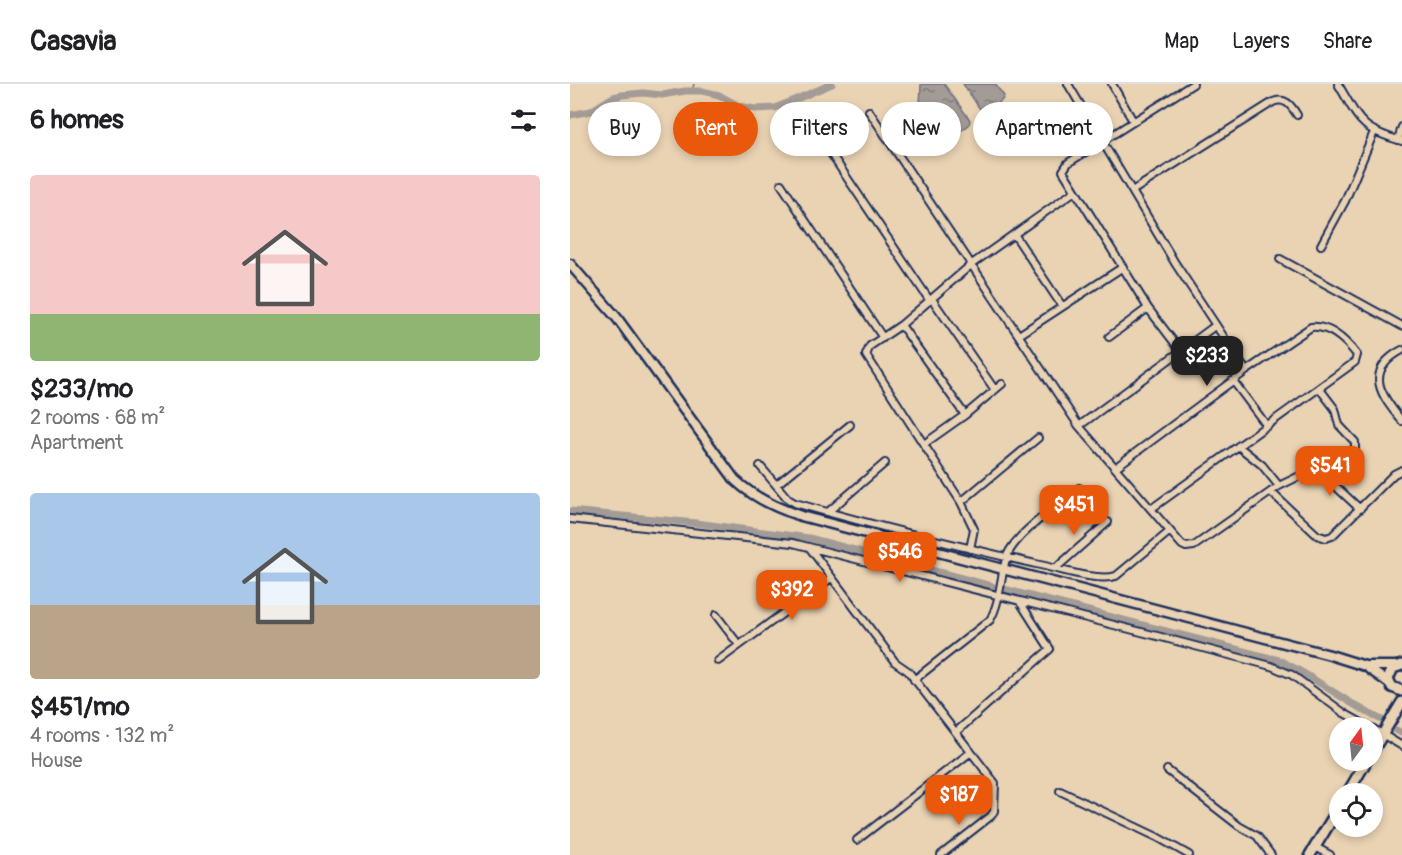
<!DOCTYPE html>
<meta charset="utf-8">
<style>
body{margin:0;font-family:Pangolin,sans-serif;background:#f6f6f6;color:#202124;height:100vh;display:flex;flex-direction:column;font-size:22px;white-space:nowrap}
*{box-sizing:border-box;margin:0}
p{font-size:20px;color:#757577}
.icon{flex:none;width:33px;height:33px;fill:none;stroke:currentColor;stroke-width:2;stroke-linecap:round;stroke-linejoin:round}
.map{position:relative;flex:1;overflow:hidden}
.panel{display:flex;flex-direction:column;background:#fff;width:570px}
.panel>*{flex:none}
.hud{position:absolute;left:18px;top:18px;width:570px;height:54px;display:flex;gap:12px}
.needle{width:39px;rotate:15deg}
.buttons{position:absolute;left:759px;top:633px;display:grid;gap:12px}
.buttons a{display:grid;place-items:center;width:54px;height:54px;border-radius:50%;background:#fff;box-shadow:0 3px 9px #0003;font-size:30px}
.price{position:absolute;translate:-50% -51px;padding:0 14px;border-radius:12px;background:#ea580c;color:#fff;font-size:20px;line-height:39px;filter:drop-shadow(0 2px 3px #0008)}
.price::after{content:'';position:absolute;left:50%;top:36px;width:18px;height:14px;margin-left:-9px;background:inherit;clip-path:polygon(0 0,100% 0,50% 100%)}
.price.on{background:#222;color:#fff}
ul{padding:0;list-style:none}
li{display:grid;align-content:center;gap:12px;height:318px;padding:0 30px}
li span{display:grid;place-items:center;height:186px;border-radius:6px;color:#555}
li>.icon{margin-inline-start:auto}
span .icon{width:108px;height:108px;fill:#fffc;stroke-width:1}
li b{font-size:26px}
h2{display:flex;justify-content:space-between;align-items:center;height:72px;padding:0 30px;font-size:26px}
.tag{padding:0 21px;border-radius:27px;background:#fff;box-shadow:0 3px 9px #0003;font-size:21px;line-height:54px}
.tag.on{background:#ea580c;color:#fff}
header{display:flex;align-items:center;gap:36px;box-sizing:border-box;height:84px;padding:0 30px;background:#fff;border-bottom:2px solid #e0e0e0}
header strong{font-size:28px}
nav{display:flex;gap:33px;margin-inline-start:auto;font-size:21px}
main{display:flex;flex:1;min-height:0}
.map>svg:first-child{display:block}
.water{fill:url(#water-ripples);stroke:#6d7080;stroke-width:1.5}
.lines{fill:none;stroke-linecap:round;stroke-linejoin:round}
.stream{stroke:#6d7080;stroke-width:1.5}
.canal{stroke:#a39b96;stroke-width:7}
.minor-casing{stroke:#1b2f5e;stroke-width:10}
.secondary-casing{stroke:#1b2f5e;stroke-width:13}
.primary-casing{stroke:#1b2f5e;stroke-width:14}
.minor{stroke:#ead3b3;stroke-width:6}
.secondary{stroke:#ead3b3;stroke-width:8}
.primary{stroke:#ead3b3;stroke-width:9}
</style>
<header>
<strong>Casavia</strong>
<nav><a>Map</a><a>Layers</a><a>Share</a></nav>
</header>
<main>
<section class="panel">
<h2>6 homes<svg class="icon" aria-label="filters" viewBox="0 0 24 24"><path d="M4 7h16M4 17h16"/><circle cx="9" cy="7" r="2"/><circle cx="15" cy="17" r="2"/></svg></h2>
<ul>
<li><span style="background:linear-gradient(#f6c9c9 75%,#8fb573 0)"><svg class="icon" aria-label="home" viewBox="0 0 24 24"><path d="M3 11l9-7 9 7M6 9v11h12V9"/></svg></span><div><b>$233/mo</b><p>2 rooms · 68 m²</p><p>Apartment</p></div></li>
<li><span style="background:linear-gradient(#a9c7e8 60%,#b9a48a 0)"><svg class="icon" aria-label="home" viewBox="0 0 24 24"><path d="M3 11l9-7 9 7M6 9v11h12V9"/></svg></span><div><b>$451/mo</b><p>4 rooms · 132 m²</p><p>House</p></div></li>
</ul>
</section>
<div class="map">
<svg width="832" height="771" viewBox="0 0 832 771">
<defs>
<pattern id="water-ripples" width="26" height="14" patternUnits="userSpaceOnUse" patternTransform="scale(1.5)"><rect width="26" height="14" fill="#a39b96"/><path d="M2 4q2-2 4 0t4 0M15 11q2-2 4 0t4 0" fill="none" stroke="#847f7e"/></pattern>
</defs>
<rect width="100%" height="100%" fill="#ead3b3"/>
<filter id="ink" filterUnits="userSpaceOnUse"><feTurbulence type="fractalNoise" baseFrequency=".0167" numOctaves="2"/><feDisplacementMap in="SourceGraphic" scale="12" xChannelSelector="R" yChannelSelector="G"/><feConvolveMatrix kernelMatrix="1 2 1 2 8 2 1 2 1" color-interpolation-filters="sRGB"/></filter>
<g filter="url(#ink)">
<!-- water -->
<path class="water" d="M351,0H374L400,36L399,41L378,56L372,54L367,42L350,22Z
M393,0H425L434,12L432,16L414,31Z"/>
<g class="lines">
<!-- stream -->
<path class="stream" d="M122,7L124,0"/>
<!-- canal -->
<path class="canal" d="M0,31L21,27L43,13L52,11L73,9L92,11L115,7H132L149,11L169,22L185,25L205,24L262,0
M0,427L126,439L239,454L422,502
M430,504L709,576C745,593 776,619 812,636
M826,646L832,649"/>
<defs>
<path id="minor" d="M498,0L605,179L676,287
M542,0L563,37
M768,0C790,37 789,45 832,57
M299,27L509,342L612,461L616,463L624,462L709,402L785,365V358L769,341L765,325L749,304
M828,56L832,43
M255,61L360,217
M211,100L313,254
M562,107L703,18C715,13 721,21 727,31
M444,150L492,222
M751,161L775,117L804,48
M710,175L832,242
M362,215L425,306
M331,241L395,331
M449,251L553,183
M539,253L578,224
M610,266L578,224L493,87L498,79L623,0
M832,266C793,287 811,312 832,337
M664,298L697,342
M509,342L646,241
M354,360L395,331L432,300
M668,362L692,381L709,402
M190,382L218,415L225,419C305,442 388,462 470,481C489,485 528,498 546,492L599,448
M546,383L676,287L741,243C760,241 776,257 787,271L785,278L581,425
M746,384L790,425
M206,401L280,341
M701,408L747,451L756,454L762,452L824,390L832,386
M391,418L468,354
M258,428L315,379
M0,435L223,459L591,553L701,582L722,591L774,629L801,644
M239,463L325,578L338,587L425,699L424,727L421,732L371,771
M400,465L404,445L391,418L296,271L300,262L331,241L402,180L505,107
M486,484L538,438
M146,531L169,561
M148,577L261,494
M344,596L420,536C431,517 430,492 437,472C446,449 489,421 509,404
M802,644L832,662
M386,648L480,565L450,518
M597,686L669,742L687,752L701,771
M490,707L587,753L619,771
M287,756L401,668
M745,763L760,771"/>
<path id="secondary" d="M0,180L47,234L165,396C184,414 206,424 231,432L760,571L795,582L819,599
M798,582H827"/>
<path id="primary" d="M832,581L823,584L818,595L822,603L832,607
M802,668L832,618
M777,710L797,676
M740,771L770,722"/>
</defs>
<!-- minor casing -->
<use href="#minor" class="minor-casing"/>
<!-- secondary casing -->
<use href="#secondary" class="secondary-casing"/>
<!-- primary casing -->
<use href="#primary" class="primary-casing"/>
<!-- minor -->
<use href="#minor" class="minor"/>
<!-- secondary -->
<use href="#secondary" class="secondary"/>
<!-- primary -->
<use href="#primary" class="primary"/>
</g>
</g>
</svg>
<div class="buttons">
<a><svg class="needle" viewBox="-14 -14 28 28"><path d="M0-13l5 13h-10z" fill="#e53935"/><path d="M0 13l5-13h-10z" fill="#757577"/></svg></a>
<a><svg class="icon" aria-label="locate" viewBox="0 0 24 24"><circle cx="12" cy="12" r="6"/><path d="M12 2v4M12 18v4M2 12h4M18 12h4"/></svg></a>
</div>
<b class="price on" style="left:637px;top:303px">$233</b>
<b class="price" style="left:760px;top:413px">$541</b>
<b class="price" style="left:504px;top:452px">$451</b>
<b class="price" style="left:330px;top:499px">$546</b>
<b class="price" style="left:222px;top:537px">$392</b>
<b class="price" style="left:389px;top:742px">$187</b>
<div class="hud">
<a class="tag">Buy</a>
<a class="tag on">Rent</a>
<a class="tag">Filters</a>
<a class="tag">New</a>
<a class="tag">Apartment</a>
</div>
</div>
</main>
